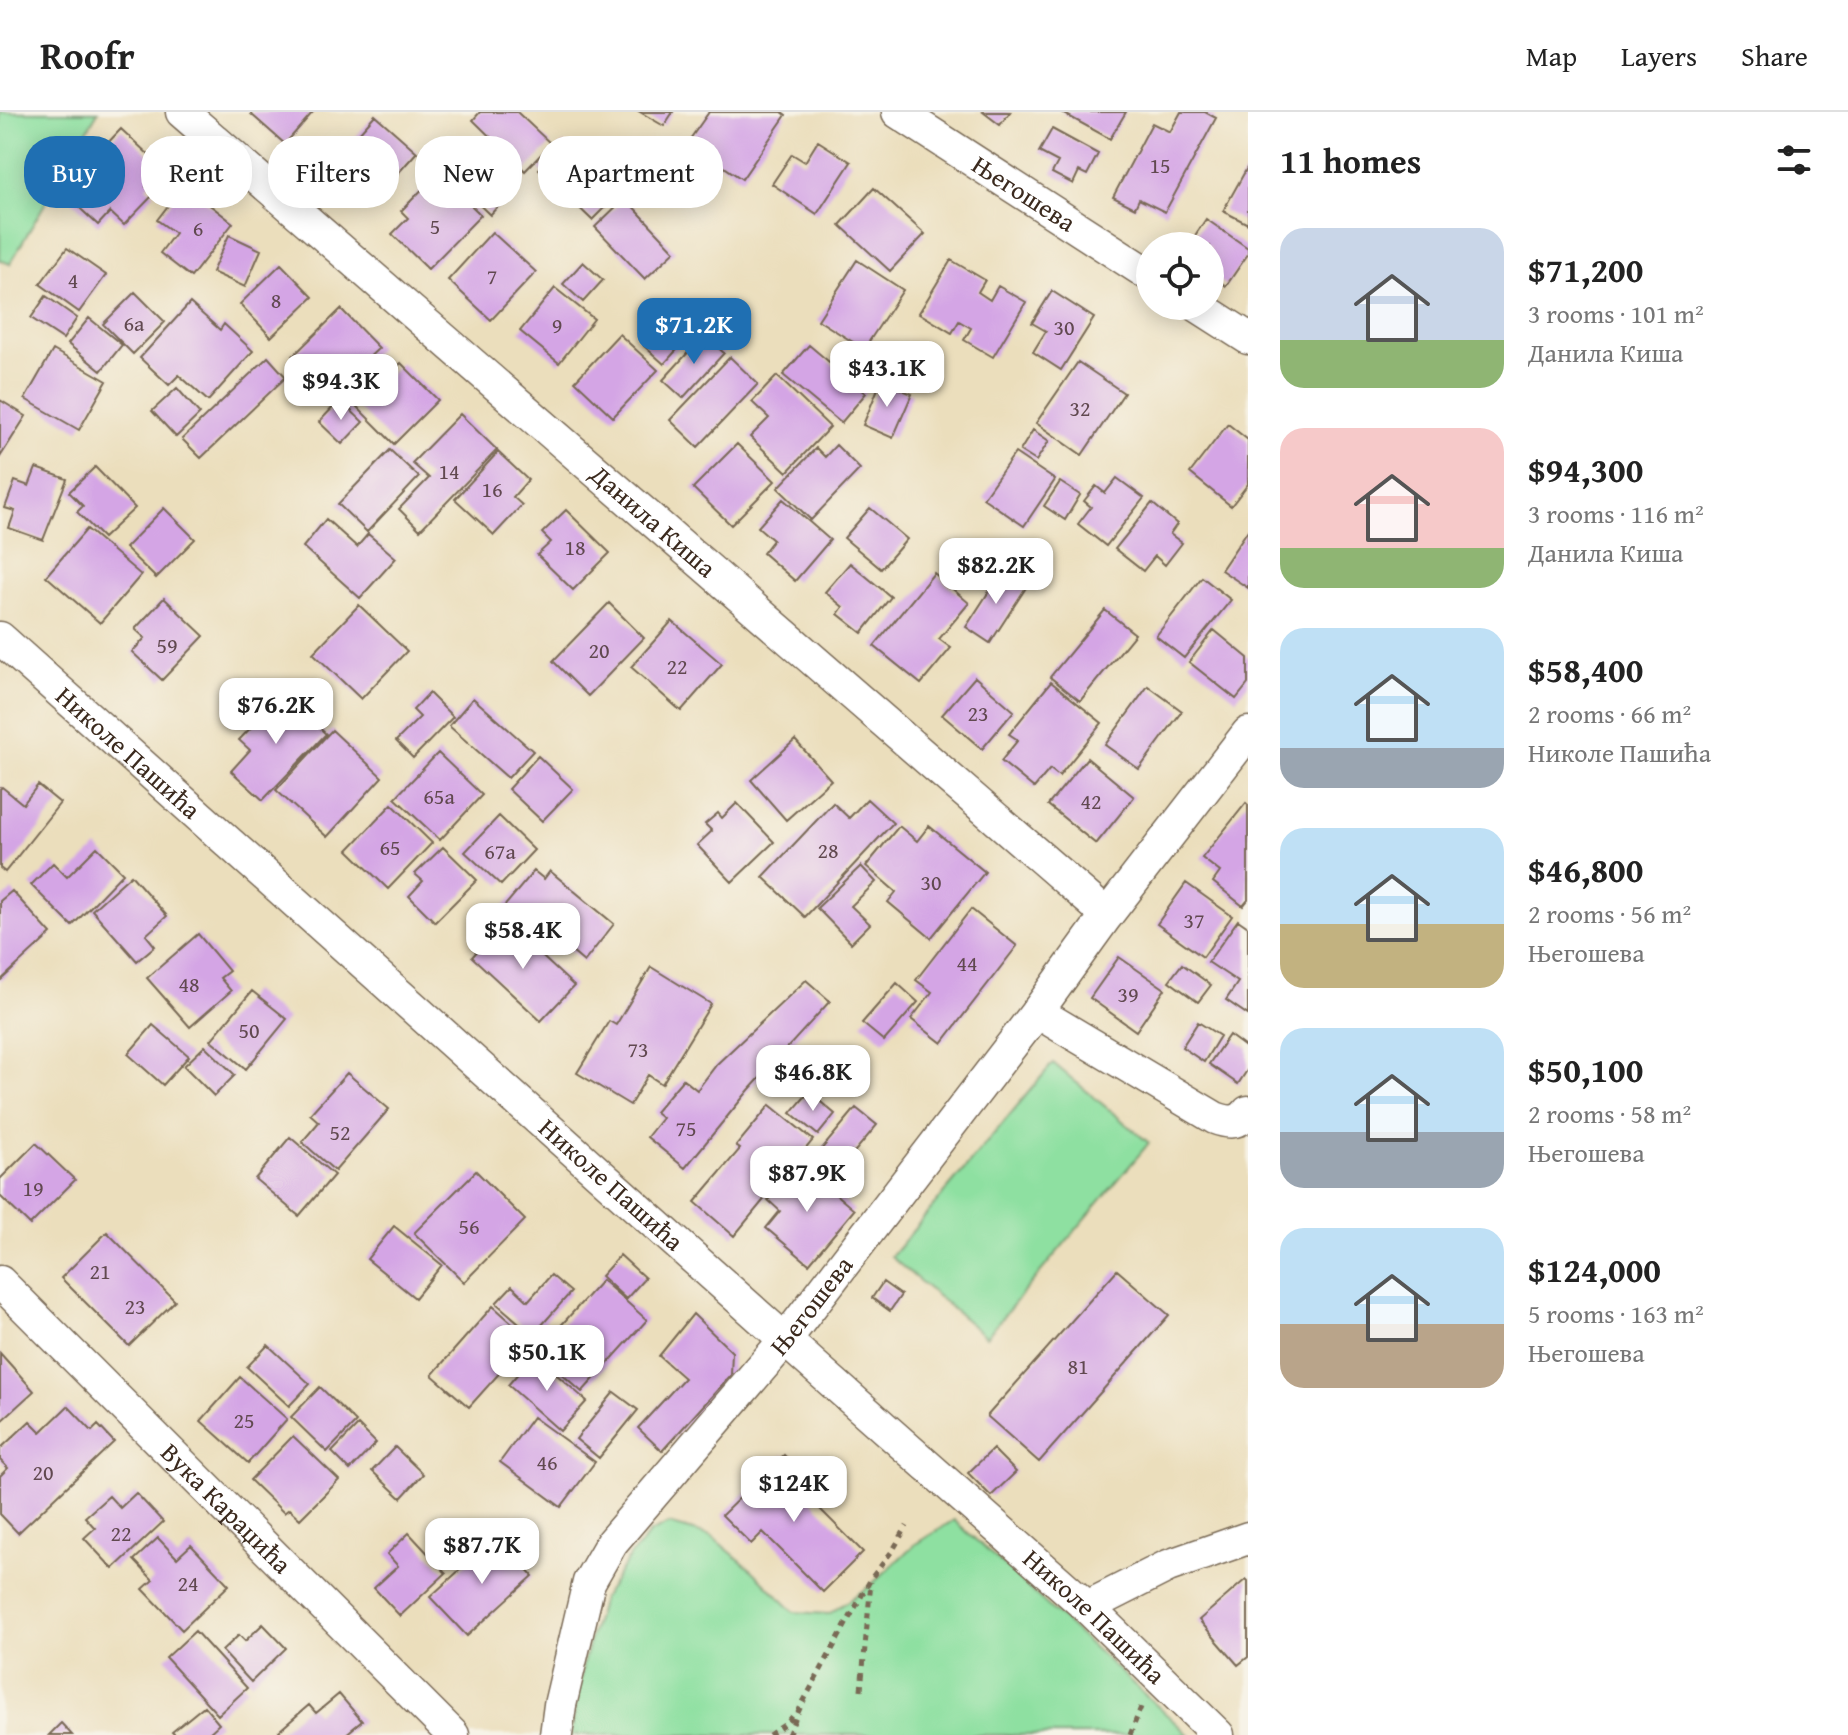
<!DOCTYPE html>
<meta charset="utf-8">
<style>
body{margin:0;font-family:"Gentium Book Plus",serif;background:#f6f6f6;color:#222;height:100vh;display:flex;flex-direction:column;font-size:30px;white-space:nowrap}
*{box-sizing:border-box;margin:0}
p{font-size:26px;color:#767676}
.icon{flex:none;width:44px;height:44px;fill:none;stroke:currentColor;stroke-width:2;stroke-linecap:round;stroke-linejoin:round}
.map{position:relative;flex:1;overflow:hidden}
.drawer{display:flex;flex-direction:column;background:#fff;width:600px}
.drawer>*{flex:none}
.hud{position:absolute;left:24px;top:24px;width:760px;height:72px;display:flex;gap:16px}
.fabs{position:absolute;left:1136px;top:120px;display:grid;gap:16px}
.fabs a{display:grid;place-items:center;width:88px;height:88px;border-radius:50%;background:#fff;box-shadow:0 4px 20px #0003;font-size:40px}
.price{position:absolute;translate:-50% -68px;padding:0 18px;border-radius:16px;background:#fff;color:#222;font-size:26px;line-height:52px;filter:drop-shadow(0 2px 4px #0008)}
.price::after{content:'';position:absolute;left:50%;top:48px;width:24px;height:18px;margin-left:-12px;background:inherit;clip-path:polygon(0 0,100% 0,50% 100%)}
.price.current{background:#1f6fb2;color:#fff}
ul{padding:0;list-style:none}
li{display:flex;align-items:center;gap:24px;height:200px;padding:0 32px}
li span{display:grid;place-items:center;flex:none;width:224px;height:160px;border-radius:24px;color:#555}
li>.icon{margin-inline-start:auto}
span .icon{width:96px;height:96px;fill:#fffc;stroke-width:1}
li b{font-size:34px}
h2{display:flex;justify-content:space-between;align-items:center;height:96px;padding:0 32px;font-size:34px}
.tag{padding:0 28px;border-radius:32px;background:#fff;box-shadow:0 4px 20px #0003;font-size:28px;line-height:72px}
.tag.current{background:#1f6fb2;color:#fff}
header{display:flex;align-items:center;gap:48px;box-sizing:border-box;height:112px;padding:0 40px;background:#fff;border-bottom:2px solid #e0e0e0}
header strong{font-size:38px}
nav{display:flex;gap:44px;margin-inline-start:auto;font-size:28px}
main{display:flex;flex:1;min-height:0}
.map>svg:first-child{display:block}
.green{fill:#8ee0a1;stroke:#648560;stroke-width:2}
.building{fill:#d4a5e5}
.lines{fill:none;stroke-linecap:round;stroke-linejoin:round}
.street-casing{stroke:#796955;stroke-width:35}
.path{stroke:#796955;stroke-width:5;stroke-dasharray:6 6;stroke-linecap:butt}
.street{stroke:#fff;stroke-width:32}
.labels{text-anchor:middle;stroke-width:7;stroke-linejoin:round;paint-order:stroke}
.number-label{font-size:22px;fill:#614950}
.street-label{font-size:26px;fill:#3b2a1e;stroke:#f7f3e8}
</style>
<header>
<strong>Roofr</strong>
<nav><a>Map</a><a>Layers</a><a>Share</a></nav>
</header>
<main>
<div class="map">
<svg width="1248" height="1623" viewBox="0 0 1248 1623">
<rect width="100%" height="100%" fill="#f7f3e8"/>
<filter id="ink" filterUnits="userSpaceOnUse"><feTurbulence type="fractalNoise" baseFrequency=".0125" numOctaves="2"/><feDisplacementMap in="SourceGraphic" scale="16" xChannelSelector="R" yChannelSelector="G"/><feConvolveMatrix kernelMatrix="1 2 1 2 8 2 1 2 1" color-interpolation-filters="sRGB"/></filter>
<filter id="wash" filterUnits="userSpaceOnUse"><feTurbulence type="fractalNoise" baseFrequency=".006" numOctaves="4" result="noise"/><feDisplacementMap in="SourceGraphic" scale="32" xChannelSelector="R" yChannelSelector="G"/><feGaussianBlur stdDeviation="1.8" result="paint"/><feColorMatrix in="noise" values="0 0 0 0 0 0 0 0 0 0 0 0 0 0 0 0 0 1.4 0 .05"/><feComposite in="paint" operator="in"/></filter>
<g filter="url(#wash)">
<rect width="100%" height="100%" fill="#ebdebc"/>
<!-- green -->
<path class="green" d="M0,0H98L10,152L0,148Z
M1053,951L1149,1031L986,1225L891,1145Z
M954,1408L1189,1623H571L584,1547L602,1487L631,1443L650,1421L669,1412L711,1424L753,1459L794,1500L829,1502L871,1473L914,1433Z"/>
<g id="blocks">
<!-- building -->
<path class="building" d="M252,0H313L285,32L251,2Z
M480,0H517L551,32L525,59L473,8Z
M640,0H673L664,14Z
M709,0H782L786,3L742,67L688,30Z
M983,0H1010L1000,13Z
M1061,0H1126L1110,27Z
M1181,0H1205L1216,6L1165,100L1139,87L1135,96L1113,85L1152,11L1170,20Z
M375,3L417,40L375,87L334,49Z
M121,17L163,56L146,75L154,82L124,113L110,100L98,113L69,86L81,73L67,59L97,28L104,35Z
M1052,17L1098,42L1087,63L1079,59L1073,72L1052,61L1058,50L1039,40Z
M818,29L851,50L817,102L772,72L792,42L805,50Z
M564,31L618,82L592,108L539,57Z
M1248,54V112L1223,99Z
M485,56L511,80L490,103L464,78Z
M438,61L481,103L428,157L392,122L408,106L401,99Z
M184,73L233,111L191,165L160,141L175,121L157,108Z
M874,76L925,122L890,159L840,113Z
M625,86L675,139L645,167L595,115Z
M1206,107L1248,136V142L1226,174L1210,162V134H1188Z
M492,120L536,160L491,208L448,168Z
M229,123L261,138L245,175L212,160Z
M67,136L106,163L79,200L40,172Z
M857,148L903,178L864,237L818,208Z
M951,148L985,168L978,180L990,188L998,174L1026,190L993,245L964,228L971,216L959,209L952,221L919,201Z
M583,150L603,168L583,190L563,172Z
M281,152L313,185L271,225L240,192Z
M555,176L594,207L559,251L520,219Z
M1052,179L1094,206L1061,258L1033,240L1046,219L1032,211Z
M135,180L165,210L133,242L103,212Z
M46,184L77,206L63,227L31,206Z
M190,191L220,218L224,212L253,239L208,289L179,263L169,273L140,246Z
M341,197L379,236L330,282L293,244Z
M89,206L122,233L101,259L68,232Z
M664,213L683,231L664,252L644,234Z
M619,222L658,258L613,305L575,269Z
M704,223L724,241L683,286L663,268Z
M809,233L866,281L841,311L783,263Z
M53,238L107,269L79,318L25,287Z
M268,245L286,265L201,346L182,327Z
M730,245L758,272L698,335L670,308Z
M1078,250L1124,281L1082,343L1036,311Z
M401,251L438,288L394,332L357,295Z
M777,264L830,315L787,360L750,325L769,306L752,290Z
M881,269L912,282L893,326L863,313Z
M177,276L200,302L176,325L152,299Z
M0,288L26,304L0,345Z
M340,288L363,310L342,332L319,310Z
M460,302L497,338L420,418L399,397L429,366L412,351Z
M1228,312L1248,328V372L1231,394L1190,361Z
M1033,318L1049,329L1036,349L1020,339Z
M737,332L775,369L731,413L693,376Z
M836,333L860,357L811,408L778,376L816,336L825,345Z
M390,338L419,365L367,420L338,392Z
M498,340L528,368L513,385L522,393L494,423L455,387Z
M1015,341L1055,368L1024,414L983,386Z
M95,355L135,396L103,426L77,400L83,394L69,380Z
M36,356L67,367L43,428L9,416L15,399L5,396L15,369L29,374Z
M1117,366L1144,386L1106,434L1078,412L1091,395L1084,389L1096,374L1105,381Z
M1060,370L1080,383L1065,408L1044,394Z
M783,387L830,428L795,469L763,441L773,428L758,415Z
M1152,391L1177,412L1170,422L1182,431L1165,453L1155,444L1143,459L1115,437Z
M164,396L195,427L156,466L125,436Z
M870,396L907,427L881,457L844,426Z
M566,398L610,441L573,478L537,443L551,430L542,421Z
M326,407L357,435L368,422L396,446L360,486L303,435Z
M87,417L141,463L100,511L46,464Z
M1248,418V476L1221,458Z
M850,451L891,485L862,521L838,502L843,495L825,480Z
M1003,458L1027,474L990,531L966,515Z
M934,461L969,491L939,527L951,536L921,572L874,534Z
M1202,465L1231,488L1184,546L1156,524Z
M164,486L204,524L162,568L132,540L145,526L135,517Z
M609,491L644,526L588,584L553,549Z
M359,493L407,539L361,587L313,541Z
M1105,498L1135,522L1080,589L1050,565Z
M672,509L722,552L681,599L631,555Z
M1214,518L1248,546V572L1236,587L1189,550Z
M975,565L1014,599L982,637L942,603Z
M1051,570L1102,611L1059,664L1050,657L1034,676L1001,649L1018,628L1009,622Z
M1148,574L1182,599L1139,657L1105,633Z
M429,581L453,605L413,646L396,629L420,605L413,598Z
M283,582L326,622L263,688L231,659L250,638L239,628Z
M473,586L533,639L508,666L449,614Z
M332,618L382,665L327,725L276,678Z
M795,628L831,668L786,708L751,668Z
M438,641L482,683L440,728L395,686Z
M538,644L573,677L542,709L508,677Z
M1087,646L1134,685L1096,732L1048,693Z
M38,673L60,691L5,760L0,756V677L2,675L23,692Z
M867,687L893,711L805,805L763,765L833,691L849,706Z
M737,691L774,730L732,770L697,733L712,719L705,712L718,701L722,706Z
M1246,691L1248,693V788L1243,794L1213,770L1220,760L1202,746Z
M392,692L432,731L388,777L348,738Z
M499,704L534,738L501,773L465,740Z
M899,714L917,729L929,714L985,760L931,826L888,790L896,780L866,754Z
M97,735L123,761L72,814L31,773L53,751L67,765Z
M443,735L477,768L435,810L409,784L423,769L415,762Z
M861,754L876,770L851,794L870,812L851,831L817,796Z
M534,759L544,767L550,759L614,812L584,850L546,818L539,827L502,797Z
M131,763L167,804L146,823L155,834L137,849L92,798Z
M1186,771L1232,804L1203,845L1157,812Z
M12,779L51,822L0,869V789Z
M971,797L1017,834L942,931L911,907L932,880L916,868Z
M1238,808L1248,815V903L1226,888L1238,870L1208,850Z
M504,809L574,874L541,909L472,845Z
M198,822L229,859L220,866L231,879L190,915L147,866Z
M1119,845L1165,877L1136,919L1090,886Z
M1182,852L1211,873L1198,890L1169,869Z
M651,855L711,892L662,972L648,963L630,993L577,961L609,909L616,913Z
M806,868L830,889L749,978L685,1056L647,1025L662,1006L655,1000L683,967L697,978L717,952Z
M897,871L918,890L884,929L862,911Z
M252,879L287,907L246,957L211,928Z
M1198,910L1220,924L1204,950L1182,935Z
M153,913L189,944L163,973L128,942Z
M1229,923L1248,937V957L1238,972L1209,952Z
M205,934L235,963L214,984L184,954Z
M347,961L389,997L335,1059L302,1030L319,1010L310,1002Z
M809,980L835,1002L818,1023L791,1001Z
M770,993L813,1028L734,1124L695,1090L740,1037L736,1034Z
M856,996L877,1013L830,1069L809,1052Z
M290,1025L334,1063L299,1104L255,1067Z
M36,1031L75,1068L30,1113L0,1084V1067Z
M799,1051L854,1098L809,1152L766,1116L780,1099L768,1088Z
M476,1059L525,1108L464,1170L414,1121Z
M394,1114L442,1153L415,1186L367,1147Z
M107,1120L175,1189L129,1234L61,1166Z
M620,1143L645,1166L626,1187L601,1164Z
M1117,1158L1169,1203L1039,1350L987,1304Z
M551,1163L571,1180L533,1223L496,1191L512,1174L528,1189Z
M602,1168L647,1208L582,1280L537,1240Z
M883,1170L901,1183L890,1199L872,1186Z
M493,1194L530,1227L469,1295L432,1263Z
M693,1202L732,1240L731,1263L662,1339L638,1316L684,1266L659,1244Z
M268,1233L310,1272L289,1294L247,1255Z
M0,1241L34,1279L0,1310Z
M534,1243L587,1289L560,1319L508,1273Z
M240,1265L287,1307L248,1351L201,1309Z
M320,1275L356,1310L327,1340L291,1305Z
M614,1280L638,1298L599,1346L576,1327Z
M68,1294L92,1319L98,1313L114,1330L18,1421L0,1402V1364L8,1356L0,1348V1337L30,1309L41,1320Z
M533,1305L595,1350L561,1395L500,1350Z
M358,1313L376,1331L350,1358L332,1340Z
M293,1324L339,1368L300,1407L289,1397L284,1401L250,1368Z
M395,1335L423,1362L401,1386L372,1359Z
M993,1337L1016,1360L991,1384L968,1361Z
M784,1343L813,1372L804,1381L863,1440L823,1480L763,1420L751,1432L722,1403Z
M136,1381L163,1410L113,1457L84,1426L95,1416L85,1405L109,1384L120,1396Z
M409,1421L446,1461L400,1504L374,1476L398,1454L387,1442Z
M497,1424L533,1464L467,1524L430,1485Z
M158,1426L177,1446L191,1433L229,1473L182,1518L143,1477L153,1468L134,1448Z
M1246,1467L1248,1469V1545L1238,1553L1199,1508Z
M263,1512L286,1536L251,1570L222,1539L239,1523L245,1529Z
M195,1519L247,1576L218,1603L166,1546Z
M339,1582L362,1609L345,1623H282L279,1619L309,1593L316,1601Z
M204,1594L219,1612L207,1623H175L172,1620Z
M61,1611L72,1623H49Z"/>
</g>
</g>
<g filter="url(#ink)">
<use href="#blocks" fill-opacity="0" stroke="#796955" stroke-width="2"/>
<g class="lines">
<defs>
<g id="street">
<path id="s1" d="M182,0L1107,803"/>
<path id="s2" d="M898,0L1150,163"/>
<path d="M1198,194L1248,226"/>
<path id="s3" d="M0,526L821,1260L1087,1495L1218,1623"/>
<path d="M1037,900L1215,1006C1228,1011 1239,1012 1248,1000"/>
<path id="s4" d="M0,1170L453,1623"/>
<path d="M1087,1495L1168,1454L1248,1426"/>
<path id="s5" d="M556,1623L560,1593L589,1470L612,1430L785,1228L1037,900L1107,803L1248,621"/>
</g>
</defs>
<!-- street casing -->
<use href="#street" class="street-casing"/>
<!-- path -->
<path class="path" d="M861,1578L871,1470
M769,1623L787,1611L796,1600
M788,1623L801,1594L872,1465L893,1438L907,1414
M1130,1623L1141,1595"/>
<!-- street -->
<use href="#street" class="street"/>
</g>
</g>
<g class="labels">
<!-- number labels -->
<g class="number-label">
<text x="1160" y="61">15</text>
<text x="435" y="122">5</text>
<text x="198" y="124">6</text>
<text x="492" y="172">7</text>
<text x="73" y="176">4</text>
<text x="276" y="196">8</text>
<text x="134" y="219">6a</text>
<text x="557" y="221">9</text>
<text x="1064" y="223">30</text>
<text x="1080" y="304">32</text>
<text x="449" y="367">14</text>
<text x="492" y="385">16</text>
<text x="575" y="443">18</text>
<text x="167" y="541">59</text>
<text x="599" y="546">20</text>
<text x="677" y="562">22</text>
<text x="978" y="609">23</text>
<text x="439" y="692">65a</text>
<text x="1091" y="697">42</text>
<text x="390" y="743">65</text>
<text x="828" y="746">28</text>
<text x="500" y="747">67a</text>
<text x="931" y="778">30</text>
<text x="1194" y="816">37</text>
<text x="967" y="859">44</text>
<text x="189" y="880">48</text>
<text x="1128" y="890">39</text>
<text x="249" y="926">50</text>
<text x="638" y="945">73</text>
<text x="686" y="1024">75</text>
<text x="340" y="1028">52</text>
<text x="33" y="1084">19</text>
<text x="469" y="1122">56</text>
<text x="100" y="1167">21</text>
<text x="135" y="1202">23</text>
<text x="1078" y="1262">81</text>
<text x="244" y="1316">25</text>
<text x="547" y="1358">46</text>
<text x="43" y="1368">20</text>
<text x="121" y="1429">22</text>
<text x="188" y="1479">24</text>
</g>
<!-- street labels -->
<g class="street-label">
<text dy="9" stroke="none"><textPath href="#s2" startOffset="150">Његошева</textPath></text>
<text dy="9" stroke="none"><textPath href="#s1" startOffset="624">Данила Киша</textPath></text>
<text dy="9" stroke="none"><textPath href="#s3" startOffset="172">Николе Пашића</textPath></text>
<text dy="9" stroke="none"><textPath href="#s3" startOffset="820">Николе Пашића</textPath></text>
<text dy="9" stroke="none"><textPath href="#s5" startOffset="512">Његошева</textPath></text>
<text dy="9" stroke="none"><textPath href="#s4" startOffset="320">Вука Караџића</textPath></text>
<text dy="9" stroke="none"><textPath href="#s3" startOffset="1468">Николе Пашића</textPath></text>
</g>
</g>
</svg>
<div class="fabs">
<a><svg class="icon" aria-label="locate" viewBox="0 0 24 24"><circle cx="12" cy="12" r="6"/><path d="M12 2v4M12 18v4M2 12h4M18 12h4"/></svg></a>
</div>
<b class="price current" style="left:694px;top:254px">$71.2K</b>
<b class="price" style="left:887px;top:297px">$43.1K</b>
<b class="price" style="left:341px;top:310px">$94.3K</b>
<b class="price" style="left:996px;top:494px">$82.2K</b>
<b class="price" style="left:276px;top:634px">$76.2K</b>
<b class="price" style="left:523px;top:859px">$58.4K</b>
<b class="price" style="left:813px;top:1001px">$46.8K</b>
<b class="price" style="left:807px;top:1102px">$87.9K</b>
<b class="price" style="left:547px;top:1281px">$50.1K</b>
<b class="price" style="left:794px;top:1412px">$124K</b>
<b class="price" style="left:482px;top:1474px">$87.7K</b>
<div class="hud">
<a class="tag current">Buy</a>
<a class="tag">Rent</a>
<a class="tag">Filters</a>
<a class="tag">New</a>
<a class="tag">Apartment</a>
</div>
</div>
<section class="drawer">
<h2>11 homes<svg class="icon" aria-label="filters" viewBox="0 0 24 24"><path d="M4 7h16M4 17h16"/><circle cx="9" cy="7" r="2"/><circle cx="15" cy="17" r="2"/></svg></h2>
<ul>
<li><span style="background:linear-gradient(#c9d6e8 70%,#8fb573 0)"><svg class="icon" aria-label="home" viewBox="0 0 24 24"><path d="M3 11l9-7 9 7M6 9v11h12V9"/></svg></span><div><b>$71,200</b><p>3 rooms · 101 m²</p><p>Данила Киша</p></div></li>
<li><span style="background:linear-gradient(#f6c9c9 75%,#8fb573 0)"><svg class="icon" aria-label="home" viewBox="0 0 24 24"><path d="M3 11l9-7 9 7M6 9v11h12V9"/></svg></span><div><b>$94,300</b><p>3 rooms · 116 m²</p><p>Данила Киша</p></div></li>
<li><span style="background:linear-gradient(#bfe0f5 75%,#9aa5b1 0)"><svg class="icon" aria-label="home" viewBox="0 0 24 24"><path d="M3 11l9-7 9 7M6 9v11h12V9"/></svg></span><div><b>$58,400</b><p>2 rooms · 66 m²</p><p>Николе Пашића</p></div></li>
<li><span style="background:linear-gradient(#bfe0f5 60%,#c2b280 0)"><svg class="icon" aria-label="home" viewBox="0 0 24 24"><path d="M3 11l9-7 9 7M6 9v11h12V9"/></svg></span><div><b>$46,800</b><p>2 rooms · 56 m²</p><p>Његошева</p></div></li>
<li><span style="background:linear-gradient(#bfe0f5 65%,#9aa5b1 0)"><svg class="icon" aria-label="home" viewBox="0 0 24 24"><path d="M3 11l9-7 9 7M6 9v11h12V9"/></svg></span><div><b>$50,100</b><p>2 rooms · 58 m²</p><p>Његошева</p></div></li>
<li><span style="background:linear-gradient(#bfe0f5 60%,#b9a48a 0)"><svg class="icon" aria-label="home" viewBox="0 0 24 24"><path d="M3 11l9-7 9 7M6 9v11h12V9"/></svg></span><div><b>$124,000</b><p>5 rooms · 163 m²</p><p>Његошева</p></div></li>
</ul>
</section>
</main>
